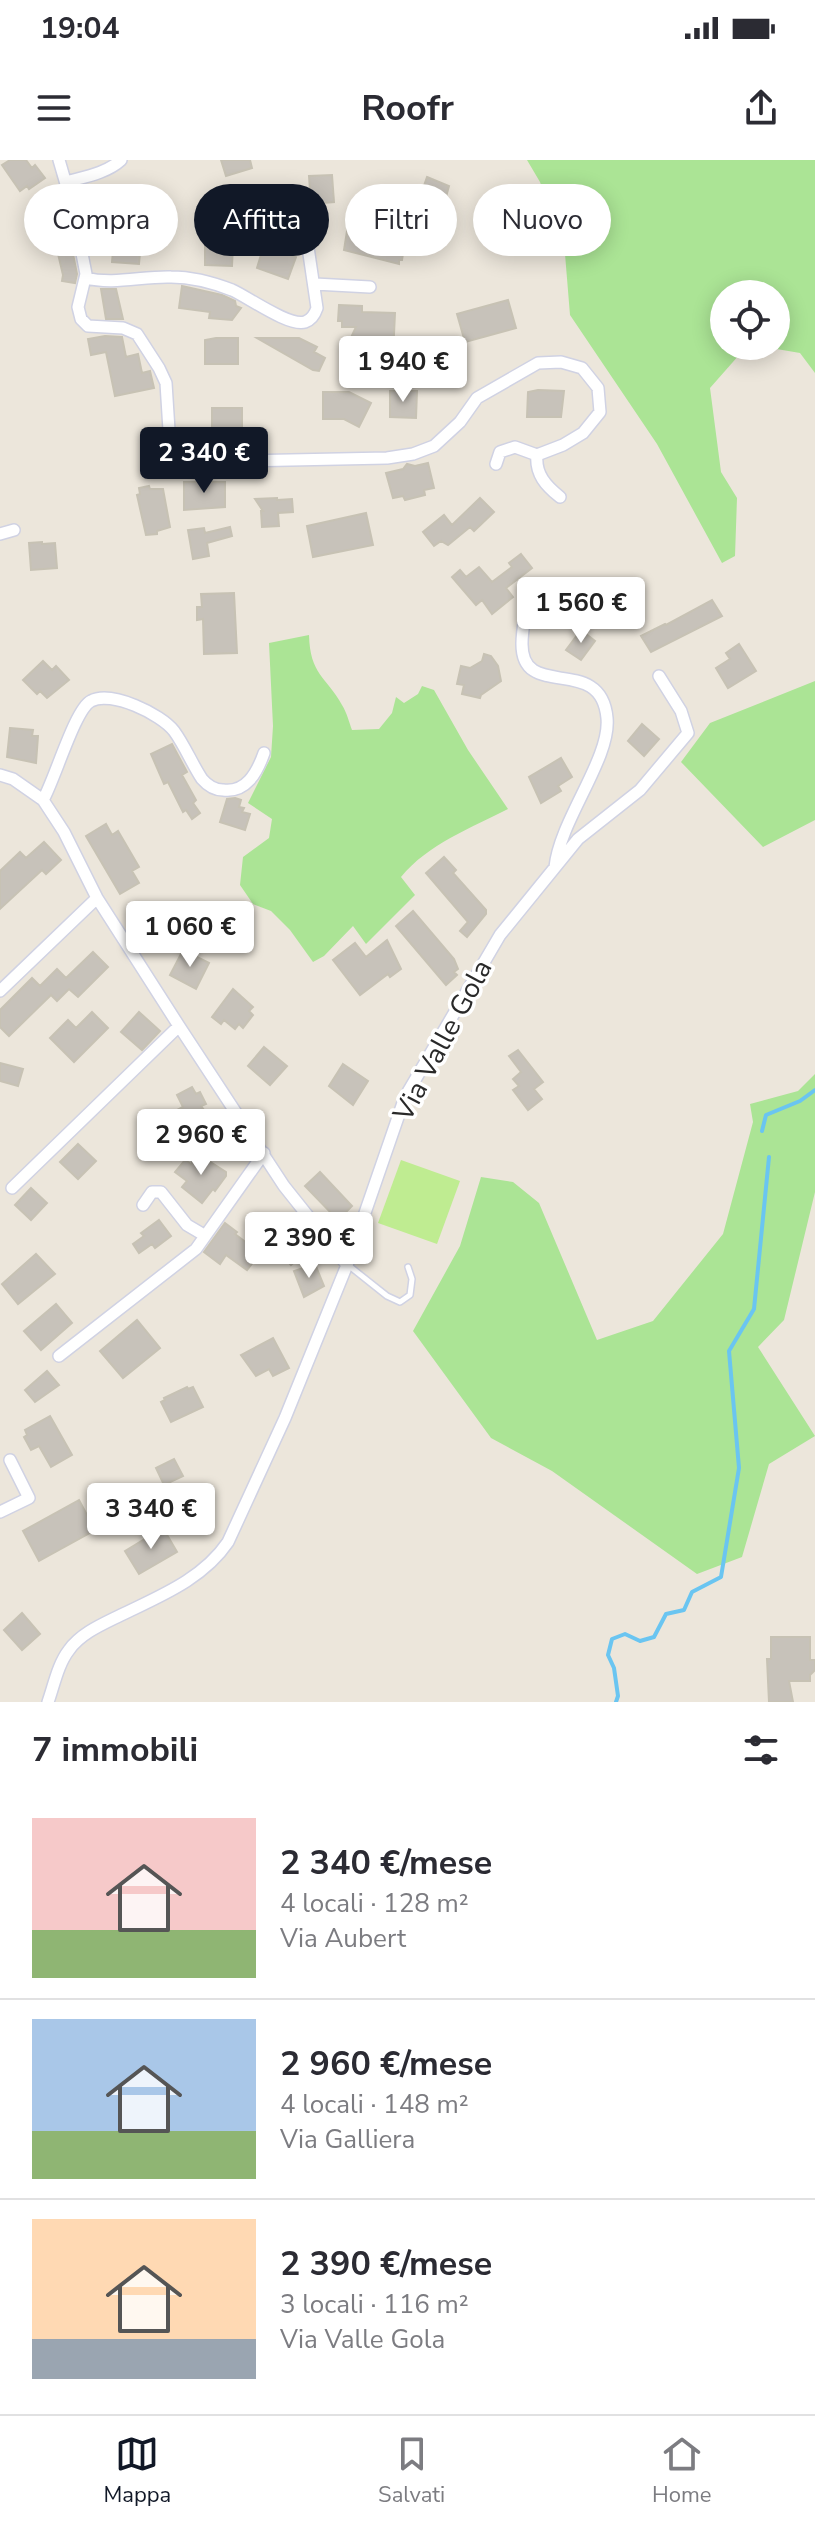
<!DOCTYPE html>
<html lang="it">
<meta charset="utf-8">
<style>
body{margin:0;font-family:"Nunito Sans",sans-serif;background:#f2f2f3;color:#2b2b33;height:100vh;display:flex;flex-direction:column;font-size:30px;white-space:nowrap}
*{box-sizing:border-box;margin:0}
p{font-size:26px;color:#7c7c81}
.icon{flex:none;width:44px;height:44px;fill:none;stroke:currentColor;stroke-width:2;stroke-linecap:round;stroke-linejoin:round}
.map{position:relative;height:1542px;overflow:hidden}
.details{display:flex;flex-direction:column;background:#fff;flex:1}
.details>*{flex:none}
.hud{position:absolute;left:24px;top:24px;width:768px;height:72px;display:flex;gap:16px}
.buttons{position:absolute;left:710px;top:120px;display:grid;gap:16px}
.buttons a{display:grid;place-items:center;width:80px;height:80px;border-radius:50%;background:#fff;box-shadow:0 4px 20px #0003;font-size:40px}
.price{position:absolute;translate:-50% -68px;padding:0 18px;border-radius:8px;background:#fff;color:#222;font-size:26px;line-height:52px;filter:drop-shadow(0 2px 4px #0008)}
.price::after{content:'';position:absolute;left:50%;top:48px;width:24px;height:18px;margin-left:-12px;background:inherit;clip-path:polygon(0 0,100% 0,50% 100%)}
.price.active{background:#111827;color:#fff}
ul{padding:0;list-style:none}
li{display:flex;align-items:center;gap:24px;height:200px;padding:0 32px}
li+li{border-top:2px solid #e1e1e2}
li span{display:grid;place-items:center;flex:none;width:224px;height:160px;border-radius:0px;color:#555}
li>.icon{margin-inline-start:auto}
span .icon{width:96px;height:96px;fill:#fffc;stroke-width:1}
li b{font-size:34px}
h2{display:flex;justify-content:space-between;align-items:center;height:96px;padding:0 32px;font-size:34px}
.pill{padding:0 28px;border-radius:36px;background:#fff;box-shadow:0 4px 20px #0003;font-size:28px;line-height:72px}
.pill.active{background:#111827;color:#fff}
.status{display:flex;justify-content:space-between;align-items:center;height:56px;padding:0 40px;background:#fff;direction:ltr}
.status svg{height:22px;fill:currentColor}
header{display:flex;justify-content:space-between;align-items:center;height:104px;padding:0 32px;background:#fff;font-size:36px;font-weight:700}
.dock{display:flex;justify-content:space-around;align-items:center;height:112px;border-top:2px solid #e1e1e2;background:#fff;font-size:22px;color:#7c7c81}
.dock a{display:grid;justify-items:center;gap:4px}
.dock .active{color:#111827}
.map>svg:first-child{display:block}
.green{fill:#abe495}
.pitch{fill:#bfec91}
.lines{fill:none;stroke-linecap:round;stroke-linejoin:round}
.stream{stroke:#6ac5f1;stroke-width:4}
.building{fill:#c7c2ba;stroke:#c7c2b4;stroke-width:2}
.lane-casing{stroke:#d0d2e3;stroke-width:8}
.street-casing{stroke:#d0d2e3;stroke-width:14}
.lane{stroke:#fff;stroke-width:5}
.street{stroke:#fff;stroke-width:11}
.labels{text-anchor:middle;stroke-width:7;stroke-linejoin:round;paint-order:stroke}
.street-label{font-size:28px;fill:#292929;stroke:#fff}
</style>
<div class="status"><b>19:04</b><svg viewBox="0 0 49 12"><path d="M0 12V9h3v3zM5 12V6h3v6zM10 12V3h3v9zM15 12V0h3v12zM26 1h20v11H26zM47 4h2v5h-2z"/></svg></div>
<header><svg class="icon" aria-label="menu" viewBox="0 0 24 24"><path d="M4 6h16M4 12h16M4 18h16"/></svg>Roofr<svg class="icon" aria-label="share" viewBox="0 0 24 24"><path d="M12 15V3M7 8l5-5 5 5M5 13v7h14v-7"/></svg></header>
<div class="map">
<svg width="815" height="1542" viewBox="0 0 815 1542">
<rect width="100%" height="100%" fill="#ece6db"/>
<!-- green -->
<path class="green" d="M527,0H815V213L800,193L759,186H776V134H724V186H747L710,228L721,312L737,338L735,396L722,403L657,284L570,155L565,94L540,22Z
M309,475C310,515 326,516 342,545C347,553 349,562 352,570L379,569L392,553L396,537L404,543L418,534L422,526L434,530L468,590L508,649C471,668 428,684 401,717L415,735L366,784L353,766L324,796L313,802L290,770L271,751L253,744L240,725L243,697L269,678L272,659L248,643L271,597L273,566L269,483Z
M815,521V660L763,687L681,602L710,563Z
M815,914V1032L784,1160L758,1187L815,1276L769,1304L742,1397L697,1414L552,1311L491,1278L413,1171L460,1086L481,1017L513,1022L539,1043L597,1180L653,1161L723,1074L753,962L750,944L798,931Z"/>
<!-- pitch -->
<path class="pitch" d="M401,1000L460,1021L437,1084L378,1063Z"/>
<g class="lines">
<!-- stream -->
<path class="stream" d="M762,971L766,955L800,941L815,930
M616,1542L618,1536L614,1508L608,1495L612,1479L625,1474L640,1481L654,1477L666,1454L684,1450L692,1432L721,1417L739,1308L729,1191L754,1149L769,997"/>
</g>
<!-- building -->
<path class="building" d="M10,0H26L32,8L35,5L45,18L29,29L27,26L20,31L2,5Z
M221,0H250L252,8L226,16Z
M332,15L334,42L311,44L309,16Z
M427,17L449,26L444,44L420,37Z
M109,30L126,43L112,63L94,51Z
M482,40L502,44V40L526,47L523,70L519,69L518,74L477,61Z
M348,65L379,70L378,74L405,81L402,100H399V104L344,90Z
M70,79L77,114L75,123L62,121L63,115L55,81Z
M114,80L141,82L139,104L112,102Z
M205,84L233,85L232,106L205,105Z
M264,85L296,97L288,119L257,108Z
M182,126L222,135L235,141L236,146L241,148L232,160L209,158L210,152L179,148Z
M101,129H116L123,159H106Z
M508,140L516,168L465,182L457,154Z
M339,145L362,146V152L395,153L393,195L401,196L400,209L376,208L377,199H364V195L347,186L356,167H342V161H338Z
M105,176L122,177L126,197L138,194L142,213L150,211L154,228L115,236L106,192L91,195L88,179Z
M216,178H238V204H205V180Z
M257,178H299L317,187L314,192L325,198L319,211L313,210Z
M538,230L564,231L561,257H527L528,232Z
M390,231H417L416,258L390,257Z
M323,232H349L371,243L359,267L344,259H323Z
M212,248H242V273H212Z
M428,303L434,328L424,330L425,335L405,340L403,336L393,338L386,313L403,309L407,304L415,306Z
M184,322H225V347L184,350Z
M149,326L150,329H163L170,367L157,371V374L146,375L137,335L140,334L139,328Z
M277,338V340L292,339L293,352L278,353L279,366L262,367L261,351H263L255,339Z
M480,338L494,352L474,371L470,367L448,385L441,381L434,386L423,372L444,355L452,365Z
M366,353L373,385L313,397L307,366Z
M230,367L232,376L207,383L209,396L193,399L188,370L204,368L205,373Z
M42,382V384L55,383L57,408L31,410L29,383Z
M521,394L532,408L506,428L513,437L492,454L482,440L476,445L452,417L460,410L466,417L479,407L492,422L512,407L509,403Z
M234,433L237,493L204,494L203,459L197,460V447H202L201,434Z
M712,440L722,456L651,492L641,476L665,464L666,465Z
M581,470L595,481L581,500L566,490Z
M739,484L756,511L728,528L716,508L730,499L726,493Z
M484,494L491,496L498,506L501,521L481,535L480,538L462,534L464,525L457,524L461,506L470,508L482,501Z
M43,501L52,510L56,506L69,520L47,538L40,531L37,534L23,520Z
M642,564L659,579L644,596L628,581Z
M10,568L33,570L32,576H38L36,603L7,597Z
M172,584L187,612L182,615L196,640L193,643L200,653L192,659L186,650L183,652L168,622L164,624L151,594Z
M561,598L572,617L558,626L561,631L541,643L529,617Z
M235,638L241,640L239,647L244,648L242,652L250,654L245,670L220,662L227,639Z
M106,664L112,675L118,671L139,707L132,711L139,723L120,734L86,676Z
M44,682L61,700L46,714L42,710L0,749V711L20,692L26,698Z
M444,697L456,710L453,713L486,750V754L467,777L460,771L468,762L426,713Z
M413,751L454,799L458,809L454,812L457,815L446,825L396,766Z
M148,754L165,770L150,786L133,771Z
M387,780L401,809L390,817L388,814L360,835L333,800L355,783L366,797Z
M183,790L209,803L196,829L170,815Z
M93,792L108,807L78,837L69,829L57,841L51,835L9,876L0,867V850L32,818L40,826L57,809L66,818Z
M233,829L253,847L249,851L253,855L243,868L239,864L235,869L224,860L221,864L212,857Z
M92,852L108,868L74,902L50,878L68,860L76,868Z
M139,852L160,871L142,890L121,872Z
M264,887L287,906L270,925L248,906Z
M518,890L543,922L534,929L542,939L528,950L513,930L519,926L513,919L521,912L509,896Z
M0,903L23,909L18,926L0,921Z
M343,904L368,921L353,945L329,926Z
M192,927L196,934L200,932L206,944L201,946L204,950L181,962L185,971L163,983L166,988L149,998L139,979L162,967L158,960L183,947L177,935Z
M230,960L242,978L229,991L214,977Z
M78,984L96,1001L78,1019L60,1002Z
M198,994L226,1012V1016L215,1031L213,1029L202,1043L182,1027L187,1021L175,1012L185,1000L191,1004Z
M320,1012L352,1046L338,1060L305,1026Z
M31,1028L47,1043L31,1060L15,1045Z
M159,1060L171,1076L155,1088L152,1084L139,1093L133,1084L144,1076L141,1073Z
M225,1063L237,1072L235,1074L260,1093L247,1110L226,1095L220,1104L204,1092Z
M290,1068L308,1089L291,1105L270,1082L283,1070L285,1073Z
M36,1094L55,1114L18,1144L2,1124Z
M315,1104L324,1126L304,1137L294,1111Z
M56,1144L72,1163L41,1190L24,1171Z
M137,1160L160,1188L123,1218L100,1191Z
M273,1178L289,1208L273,1216L269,1209L256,1216L241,1195Z
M47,1211L59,1225L35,1242L25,1230Z
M187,1227L188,1229L193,1227L203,1247L171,1262L161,1242L165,1240L164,1238Z
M50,1256L72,1295L51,1307L39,1286L31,1290L24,1277L27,1275L25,1270Z
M174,1299L183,1316L164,1325L156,1308Z
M79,1340L95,1370L39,1401L23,1371Z
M163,1368L177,1392L139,1414L125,1391Z
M22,1453L40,1474L22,1490L4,1470Z
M771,1477H810V1500H815V1510L810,1515V1521H789L793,1542H769L767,1499H771Z"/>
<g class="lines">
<defs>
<path id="lane" d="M348,1105L387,1136L400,1142L410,1135L412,1119L408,1107"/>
<path id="street" d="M59,0L73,48L86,114L78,147L81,159L88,166L123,168L137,174L159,208L166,223L170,286C175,298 181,300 193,302L387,298L413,294L434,286L460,262L477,238L538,203L561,202L582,208L598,228L600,252L583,273L563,285L537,295C535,314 546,326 560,337
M66,22C84,17 107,13 121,0
M85,118C115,125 142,116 171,117C191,117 214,123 232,130C248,137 289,167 305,162C311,160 315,154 317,148L305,67
M315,124L370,127
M496,304L500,292L515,287L537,295
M0,374L14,370
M527,440C526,454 522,469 522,483C521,543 601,492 607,558C611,598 560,660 555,707
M0,615L13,619L43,640L64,672L97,738L179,866L284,1026L347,1105
M43,640C55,619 75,549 91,541C111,530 161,554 174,571C185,586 192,604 202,619C208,626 214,630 223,630C246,633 257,613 264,593
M0,831L97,738
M12,1028L179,866
M143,1045L152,1032H161L187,1065L204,1075
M59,1196L196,1089L264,993
M0,1352L29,1338L10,1300
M48,1542C54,1525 58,1504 69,1490C81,1473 103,1464 121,1455C160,1436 203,1419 228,1382L285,1258L347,1105L405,937L500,775L578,679L640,630L688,573L681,551L659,516"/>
</defs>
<!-- lane casing -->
<use href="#lane" class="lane-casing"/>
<!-- street casing -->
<use href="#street" class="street-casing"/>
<!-- lane -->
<use href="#lane" class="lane"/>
<!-- street -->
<use href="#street" class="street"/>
</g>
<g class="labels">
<!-- street labels -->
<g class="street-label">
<text transform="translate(442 880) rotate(-62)" y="10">Via Valle Gola</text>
</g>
</g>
</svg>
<div class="buttons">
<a><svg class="icon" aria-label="locate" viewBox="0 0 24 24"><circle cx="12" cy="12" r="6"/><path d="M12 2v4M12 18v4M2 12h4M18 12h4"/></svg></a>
</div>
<b class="price" style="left:403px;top:244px">1 940 €</b>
<b class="price active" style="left:204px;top:335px">2 340 €</b>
<b class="price" style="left:581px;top:485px">1 560 €</b>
<b class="price" style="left:190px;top:809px">1 060 €</b>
<b class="price" style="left:201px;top:1017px">2 960 €</b>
<b class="price" style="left:309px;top:1120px">2 390 €</b>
<b class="price" style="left:151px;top:1391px">3 340 €</b>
<div class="hud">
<a class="pill">Compra</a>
<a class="pill active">Affitta</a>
<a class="pill">Filtri</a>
<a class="pill">Nuovo</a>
</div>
</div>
<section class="details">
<h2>7 immobili<svg class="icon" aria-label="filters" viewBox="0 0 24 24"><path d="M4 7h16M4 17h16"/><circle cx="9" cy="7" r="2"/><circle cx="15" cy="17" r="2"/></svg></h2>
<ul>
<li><span style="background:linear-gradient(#f6c9c9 70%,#8fb573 0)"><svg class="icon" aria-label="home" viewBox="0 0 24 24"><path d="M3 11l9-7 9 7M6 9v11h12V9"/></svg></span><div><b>2 340 €/mese</b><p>4 locali · 128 m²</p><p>Via Aubert</p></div></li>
<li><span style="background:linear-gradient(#a9c7e8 70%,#8fb573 0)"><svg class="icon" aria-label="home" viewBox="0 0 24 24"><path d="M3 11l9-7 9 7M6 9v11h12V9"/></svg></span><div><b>2 960 €/mese</b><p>4 locali · 148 m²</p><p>Via Galliera</p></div></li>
<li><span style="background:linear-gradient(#ffd9b3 75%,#9aa5b1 0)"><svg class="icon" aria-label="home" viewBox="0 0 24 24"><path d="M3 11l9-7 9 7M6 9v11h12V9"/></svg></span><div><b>2 390 €/mese</b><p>3 locali · 116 m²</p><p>Via Valle Gola</p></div></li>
</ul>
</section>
<nav class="dock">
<a class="active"><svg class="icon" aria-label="map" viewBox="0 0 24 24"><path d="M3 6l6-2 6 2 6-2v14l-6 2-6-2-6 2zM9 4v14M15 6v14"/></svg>Mappa</a>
<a><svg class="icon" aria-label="saved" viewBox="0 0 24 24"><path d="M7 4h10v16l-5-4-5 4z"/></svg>Salvati</a>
<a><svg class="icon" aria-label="home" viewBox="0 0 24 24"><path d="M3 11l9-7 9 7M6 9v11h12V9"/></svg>Home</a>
</nav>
